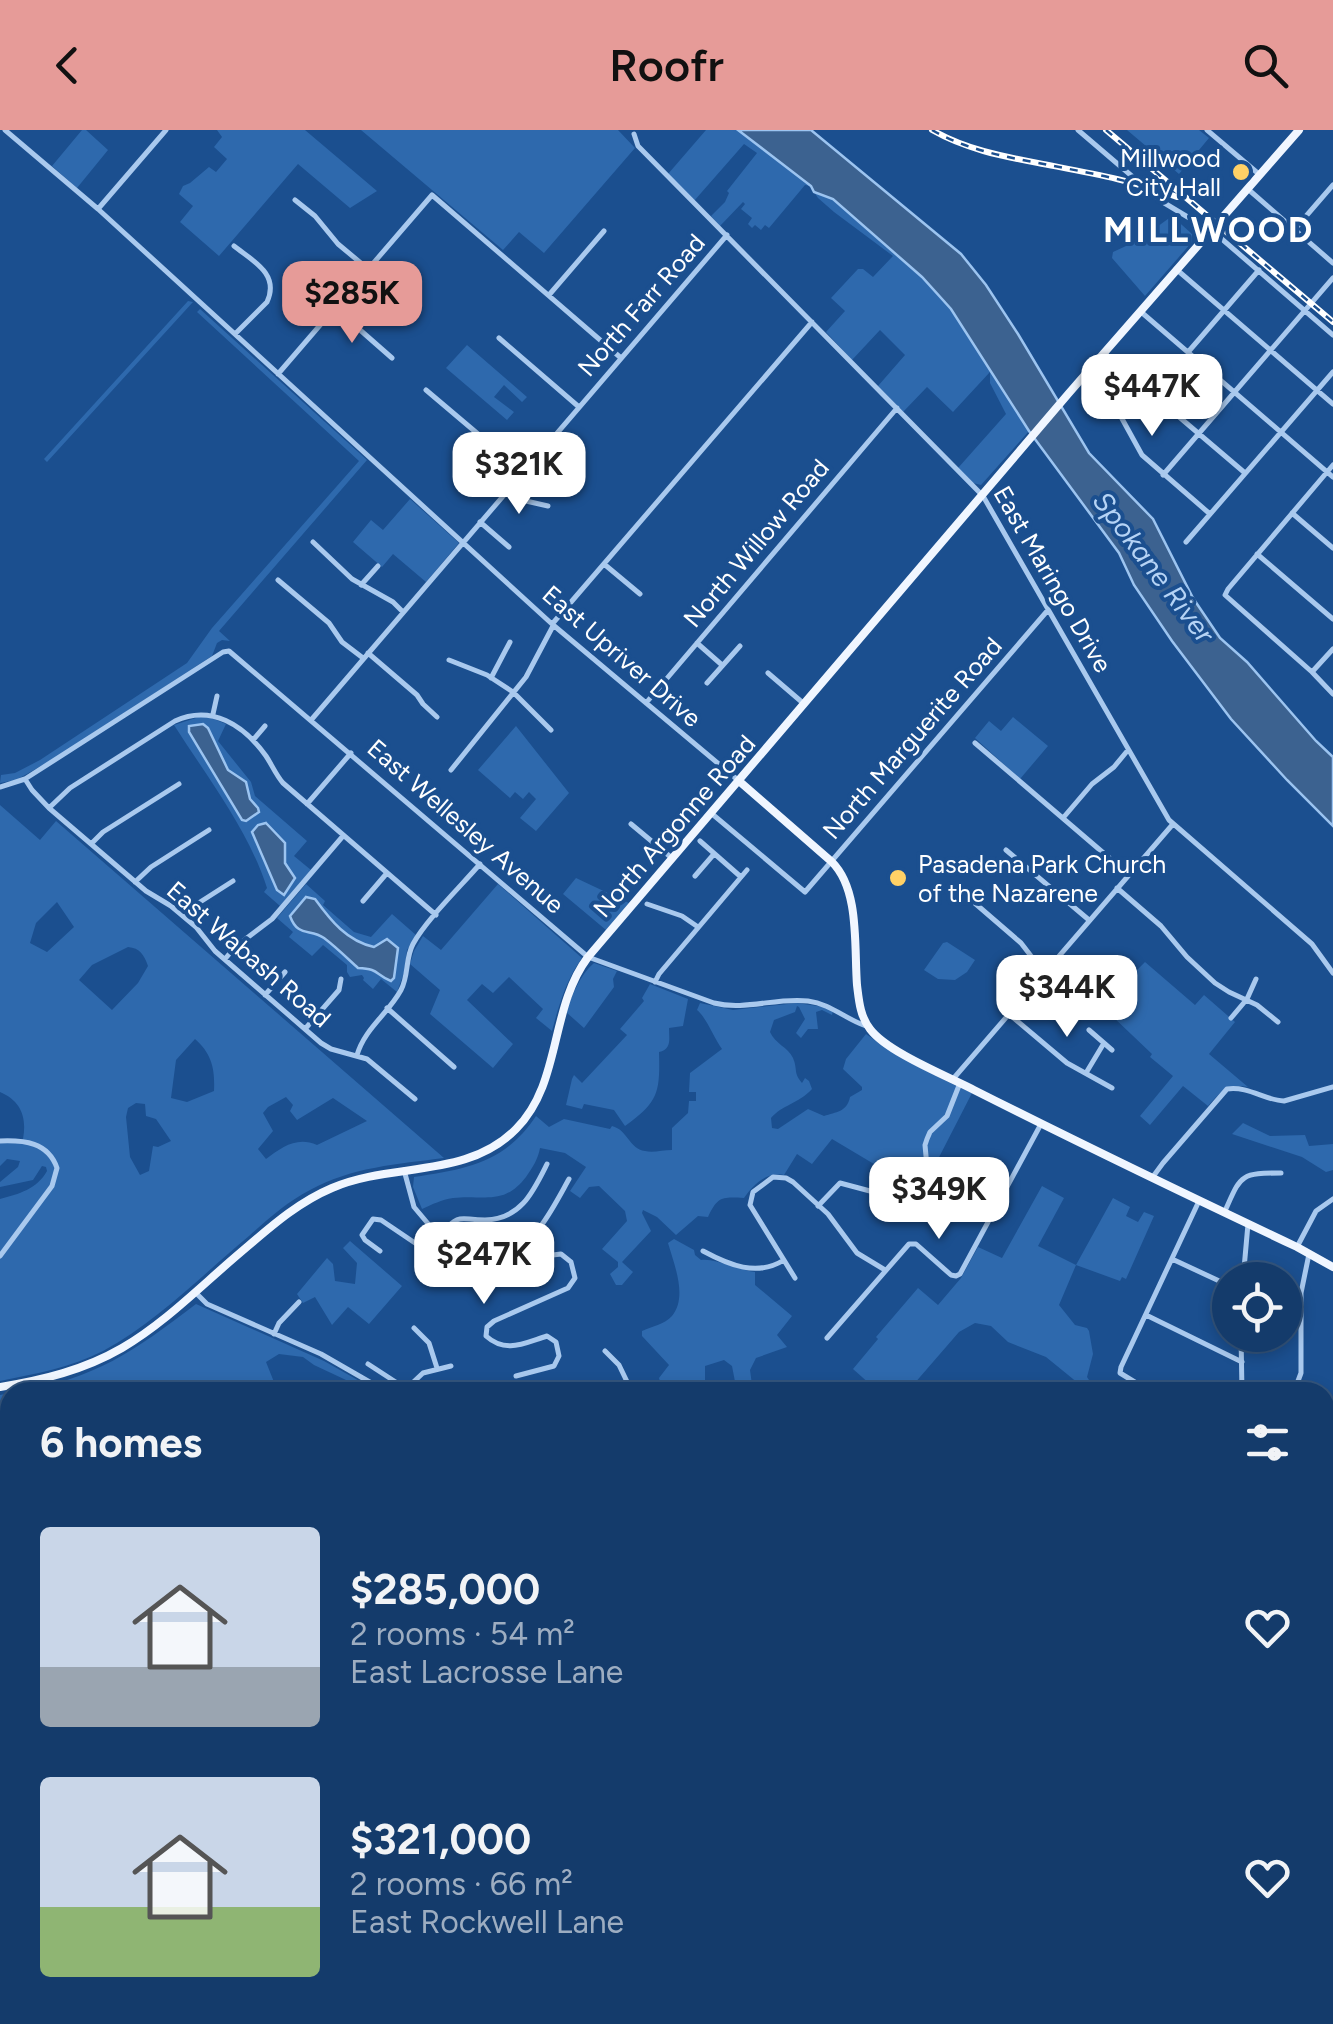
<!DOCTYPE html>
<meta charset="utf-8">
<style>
body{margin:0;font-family:Figtree,sans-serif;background:#214673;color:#f1f3f6;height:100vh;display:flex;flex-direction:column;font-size:38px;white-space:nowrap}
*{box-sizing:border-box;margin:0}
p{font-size:32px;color:#9dadc1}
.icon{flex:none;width:55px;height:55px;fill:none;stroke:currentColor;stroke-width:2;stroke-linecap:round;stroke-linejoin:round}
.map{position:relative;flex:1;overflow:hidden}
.drawer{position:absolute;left:0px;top:1252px;width:1335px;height:642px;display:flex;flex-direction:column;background:#143b6b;border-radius:30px 30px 0 0;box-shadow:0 5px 15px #0003,0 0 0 2px #33557e}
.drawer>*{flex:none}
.fabs{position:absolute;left:1212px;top:1132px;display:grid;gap:20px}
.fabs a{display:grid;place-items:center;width:90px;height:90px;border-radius:50%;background:#143b6b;box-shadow:0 5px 15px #0003,0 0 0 2px #33557e;font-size:50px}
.price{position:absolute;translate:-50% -85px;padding:0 22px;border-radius:20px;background:#fff;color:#222;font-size:32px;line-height:65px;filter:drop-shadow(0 2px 5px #0008)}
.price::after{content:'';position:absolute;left:50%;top:60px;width:30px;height:22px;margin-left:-15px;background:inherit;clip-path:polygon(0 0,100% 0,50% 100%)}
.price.current{background:#e69b98;color:#111}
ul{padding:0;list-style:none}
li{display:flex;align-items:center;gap:30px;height:250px;padding:0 40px}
li span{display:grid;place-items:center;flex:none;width:280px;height:200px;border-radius:10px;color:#555}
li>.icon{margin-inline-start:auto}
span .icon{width:120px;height:120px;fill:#fffc;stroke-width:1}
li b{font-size:42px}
h2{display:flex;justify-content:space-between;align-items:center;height:120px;padding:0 40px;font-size:42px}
header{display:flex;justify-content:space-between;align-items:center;height:130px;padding:0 40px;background:#e69b98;color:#111;font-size:45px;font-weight:600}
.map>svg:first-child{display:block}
.green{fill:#2e69ad;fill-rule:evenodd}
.water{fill:#3c6290;stroke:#9cc4f0;stroke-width:2.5}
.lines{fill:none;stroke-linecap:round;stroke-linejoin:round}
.minor{stroke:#a9c9ee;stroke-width:5}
.major{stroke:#f0f6ff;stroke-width:8}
.rail-casing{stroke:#fff;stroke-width:6}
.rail{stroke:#1b4f8f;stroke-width:2.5;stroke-dasharray:8;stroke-linecap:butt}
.poi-dot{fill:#ffd166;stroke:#1b4f8f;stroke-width:4}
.labels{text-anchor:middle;stroke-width:8;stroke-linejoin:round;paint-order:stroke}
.poi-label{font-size:25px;fill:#fff;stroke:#1b4f8f;text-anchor:end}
.street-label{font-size:25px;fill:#fff;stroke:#1b4f8f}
.water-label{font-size:28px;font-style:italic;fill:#b5d3f5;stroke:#1b4f8f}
.district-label{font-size:35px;font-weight:bold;letter-spacing:2.5px;fill:#fff;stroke:#1b4f8f}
</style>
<header><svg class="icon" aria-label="back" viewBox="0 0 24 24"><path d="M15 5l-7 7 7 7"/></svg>Roofr<svg class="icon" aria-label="search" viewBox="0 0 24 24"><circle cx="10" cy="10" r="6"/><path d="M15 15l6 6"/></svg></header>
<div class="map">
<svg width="1333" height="1894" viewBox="0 0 1333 1894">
<rect width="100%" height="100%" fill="#1b4f8f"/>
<!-- green -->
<path class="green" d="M82,0H86L108,20L77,58L52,36Z
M217,0H305L377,61L350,78L298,34L219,126L180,92L193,76L179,64L183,56L190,53L209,37L216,42L227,29L214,17L222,7Z
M361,0H618L635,18L544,123L519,102L503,120Z
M706,0H738L811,56L805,55L769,98L765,95L761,100L755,95L752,98L748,94L752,88L741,79L745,74L743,72L720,96L711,86L725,72L729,63L727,61L757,23L744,14L694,71L668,44Z
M1127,0H1199L1209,8L1179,44Z
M814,62L833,69L938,162L970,206L1029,301L981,355L973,353L958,338L1006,284L990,253V242L953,282L927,257L903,282L878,256L905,225L880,200L852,230L826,202L845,181L831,168L858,139H863L873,147L893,126L834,82L818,68Z
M1172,86L1192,104V112L1145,166L1112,128L1113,122L1139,110Z
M188,171L193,172L47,332L44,329Z
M200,179L367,330L219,501L230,511L222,510L217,513L212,526L50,631L16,650L0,653L1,645L15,643L40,630L187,533L212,498L359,331L197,182Z
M467,215L527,267L522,272L504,255L494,267L514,282L507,290L446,238Z
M410,369L459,413L426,452L393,424L382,437L353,412L371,390L383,400Z
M199,587H209L226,594L218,611L251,652L255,666L307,711L294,726L311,740L280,776L264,762L267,758C248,699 207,647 174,595Z
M1013,587L1048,616L1020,649L975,608L989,591L1001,601Z
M516,596L569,663L536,701L520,688L536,669L529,662L523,669L515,662L510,668L478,640Z
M0,675L40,710L56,691L444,1028C398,1034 352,1037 310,1060C287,1072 268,1089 249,1106C202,1145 157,1192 103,1221C72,1237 35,1244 0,1251V1069C19,1064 37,1059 47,1041L46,1037L42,1036L33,1050L0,1057V1052L18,1037L20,1031L7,1029L0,1036V1010L23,1009C27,987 21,971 0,962ZM57,772L74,797L47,822L30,813L36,793ZM128,817C140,818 144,825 148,836L138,853L112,880L79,850L92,835ZM195,909C212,924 215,939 214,961L187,972L171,968L176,930ZM286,967L293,975L290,981L297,990L333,968L367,991L317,1015C297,1006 282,1017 266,1029L258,1019L273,1001L263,983L268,977ZM136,973L145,974L146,986L156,989L171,1011L158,1017L153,1016L149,1041L140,1045L130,1027L126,987L128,978Z
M576,748L629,773L606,800L563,764Z
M306,754L325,771L323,775L354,802L371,807L392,784L416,805L407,820L404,843L397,862L381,849L373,859L363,850L364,848L362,845L350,847L347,842V835L323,815L312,826L289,807L293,802L277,788Z
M498,754L582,828C566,850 559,875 552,901L536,888L543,879L509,847L493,863L482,854L467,870L513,914L493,938L430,884L440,860L410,834L414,821L423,806L441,820Z
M947,812L975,830L967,842L955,850L938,849L924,840L943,813Z
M1145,832L1195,875L1204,865L1235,892L1209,924L1248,957C1228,953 1220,962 1208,976L1183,956L1150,995L1140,986L1173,946L1150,927L1152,924L1111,885L1129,864L1117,852L1128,839L1134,843Z
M594,833L617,841L613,849L614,857L584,898L566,882C572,865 580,845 594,833Z
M650,854L688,869L683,896L669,898C669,909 672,919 659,922C660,962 659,972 625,996L614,980L584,974L582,979L566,975L572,949L574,945L582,953L627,905L620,899L644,871L642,868Z
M700,873L733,880L797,873L824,877L833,881L832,885L822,880L816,882L818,899H808L801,908L796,903L805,889L799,877L797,876L795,882L774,890L770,902C775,914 788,917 793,928C798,940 793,942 802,953L805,948L809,951L812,959C798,974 782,975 771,988L772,998L778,999L808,979L824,986C836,982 847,982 850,967L862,960V957L843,939L846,929L866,904C900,928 934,946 972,963L934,1037L913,1052L896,1032L879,1037L832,1009L812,1034L797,1024L784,1045C766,1042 754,1054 744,1068C722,1067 718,1066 708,1087L698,1086L676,1105L657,1087L643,1080L642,1083L651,1101L622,1132L633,1142L622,1155H616L610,1144L618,1137V1132L602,1119L627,1091L625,1081L599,1056L589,1057L580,1068L570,1061L586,1037L565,1023L540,1018C538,1029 533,1037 526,1047C503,1077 483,1064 453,1068C441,1070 433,1074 422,1079L413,1057L414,1047C466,1039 505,1033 536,986L549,997L564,989L610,999L612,996C628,1000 629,1019 645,1021C653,1023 663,1020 672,1020V998L688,983L689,971H696V962H689L690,943L722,919C714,908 706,887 697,880Z
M1243,993L1270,1006L1305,1005L1309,1016L1333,1014V1040L1326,1042L1302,1027L1232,1004Z
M1042,1056L1064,1068L1038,1116L1076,1135L1113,1068L1130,1077L1126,1086L1138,1092L1144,1082L1154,1086L1126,1149L1122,1147L1120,1151L1076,1135L1059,1175L1075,1195L1087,1198L1089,1201L1093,1224L1087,1247L1097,1262H1089L1046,1227L1008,1212L991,1196L975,1193L959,1202L907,1262H864L871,1255L853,1239L878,1209L876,1207L918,1158L938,1175L961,1148L978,1117L1002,1128Z
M674,1109L694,1120L695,1125L701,1130C716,1128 738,1140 755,1142V1155L792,1186L777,1205L787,1217L756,1228L750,1240L753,1262H737L732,1236L724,1230L705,1236V1262H663L659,1248L669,1235L642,1206V1201C651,1197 665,1194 672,1186C688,1167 674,1134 668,1113Z
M350,1111L402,1156L369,1194L348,1177L332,1195L315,1167L303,1173L297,1164L327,1128L333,1134L335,1151L355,1154L357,1133L343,1118Z
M196,1174L324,1231L379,1262H363L346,1250L314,1235L303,1227L279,1224L266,1232L278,1262H16C95,1249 133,1222 196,1174Z
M10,1263V1499L0,1510V1265Z
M1333,1433V1719L1326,1705L1325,1695V1442Z
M10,1556V1874L0,1885V1557Z
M914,1885H1059L1069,1894H915Z"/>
<!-- water -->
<path class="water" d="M738,0H811L961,124L986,155L1018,204L1089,323L1153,389L1193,468L1220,508L1247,532L1316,611L1333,627V696L1287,650L1231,589L1172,511L1134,455L1119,423L1029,301L951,179L922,147L833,69L814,62L811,56Z
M203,594L208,598L228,640L246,652L250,669L258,678L259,682L246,691L242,690L189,602V596Z
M266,693L285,713V733L295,748L284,765L277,760L252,702L258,695Z
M306,767L315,769C331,791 347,811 374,817L387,809L398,818L394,848L391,851C374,844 380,839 358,838C347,828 336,817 324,808C310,798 298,808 290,786Z"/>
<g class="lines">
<!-- minor -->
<path class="minor" d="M5,0L98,79L552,494L739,651
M1078,0L1161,71L1216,104L1333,205
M1207,0L1260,45
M634,4L638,16L983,366L1169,690L1312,814L1333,843
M1249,60L1333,133
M295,70L315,86L338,114L368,139
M98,79L166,0
M1294,100L1333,55
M234,116C253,131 280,144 267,172L235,204
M1176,139L1333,274
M549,165L604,101
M335,178L392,228
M1140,181L1333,347
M499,208L579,277
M1189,221L1259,140
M1104,223L1245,343
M1093,236L1142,325L1210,384
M278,244L432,65L621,228
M426,260L478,304L499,314L527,338
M1333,335L1228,459L1225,465L1312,542L1333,564
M1163,345L1333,148
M509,359L526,371L548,376
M1292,383L1333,418
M480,392L509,417
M313,412L352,449L393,472L403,482
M1186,412L1333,242
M1257,424L1333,489
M604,434L640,464
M278,450L329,493L342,512L363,528
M361,455L378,436
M553,493L812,192
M697,513L722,535
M368,523L417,565L423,574L437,587
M449,530L487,545L513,562L551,600
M1312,542L1333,519
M768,543L803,573
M491,548L510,512
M707,553L740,516
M646,573L897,278
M213,584L217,566
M312,589L727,105
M253,610L265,596
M975,613L1128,744
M451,640L526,547L553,496
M25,649L32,660L49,678L146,761L171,776L196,797L215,821L321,913L331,919L367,929L415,969
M0,657L25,649L223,522L229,521L588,827L714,873C745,881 777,867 808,871C831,874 845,889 866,896
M307,674L351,623
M49,678L70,658L175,591C211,574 244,595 266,626C272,635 276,645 283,653L436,785
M711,683L805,762L1048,480
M1063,688L1092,654L1114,637L1128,620
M631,694L673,729
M700,711L741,747
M91,714L103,702L179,654
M1006,720L1089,790
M695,746L714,724
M135,752L151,737L209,700
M1117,758L1161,796L1187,827L1215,853L1229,862L1257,875L1278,892
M970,769L1021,813L1031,826L1046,840
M363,771L387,743
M647,774L682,786L698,797
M184,787L197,774L233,751
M225,829L235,817L272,789L343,706
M655,852L659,844L747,740
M265,865L285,842
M387,878L454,937
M1009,884L1067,933L1112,958
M1231,888L1247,869L1256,849
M305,899L339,860L341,849
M1089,900L1112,920
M357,925C365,898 388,884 401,860C409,845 405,829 413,814C426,790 461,756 480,734
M1086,943L1104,913
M953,949L1173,694
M0,1011C24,1010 48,1012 57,1038L52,1056L0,1126
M404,1040L414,1077L430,1096L446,1105L519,1129L561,1124L571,1132L575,1148L568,1158L494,1191L487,1197L486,1206C506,1224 524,1213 547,1206L556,1212L559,1226L554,1236L516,1246
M1152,1048L1163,1033L1227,959C1249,956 1264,970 1284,971L1333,957
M818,1076L840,1053L870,1061L897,1072L909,1067L921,1054L927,1037L925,1015L927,1009L930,1002L947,986L960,953
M1224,1083C1241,1046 1238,1043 1281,1043
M441,1103C462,1082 459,1090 485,1090C521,1089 533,1062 547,1034
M1297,1117L1316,1081L1333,1069
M380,1121L365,1110L362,1105L373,1089L381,1090L415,1113L430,1096
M703,1121C729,1135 757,1147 784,1130
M507,1127L510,1121C536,1114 556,1072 569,1049
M1172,1129L1230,1156
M795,1148L750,1075L753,1062L773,1047L786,1048L793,1052L828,1084L857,1123L885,1140
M1243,1150L1248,1094
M195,1162L207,1174L321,1224L387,1262
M1146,1185L1242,1232
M414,1198L429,1213L437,1238
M274,1204L279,1193L299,1172
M1241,1205L1242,1262
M827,1208L909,1114H916L951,1145L956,1146L960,1144L1041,994
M605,1221L619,1235L632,1262
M368,1234L411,1262
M291,1253L316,1262
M406,1259L423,1243L451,1236
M485,1262L489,1261
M994,1262H1018
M1151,1262L1120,1243L1121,1237L1199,1071
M1279,1262L1298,1251L1301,1243V1163L1309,1124
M1325,1308L1333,1298
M1325,1395L1333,1386
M1325,1753L1333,1761
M1325,1812L1333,1813
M438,1885L449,1894
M540,1885L548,1894
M729,1885L732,1894
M763,1885L764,1894
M1174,1885L1180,1894
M313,1894L321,1885
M597,1894L605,1885
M643,1894L651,1885
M806,1894L809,1885
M878,1894L885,1886"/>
<!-- major -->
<path class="major" d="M739,651L832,732C860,760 854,817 857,855C859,871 860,886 870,899C887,922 947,946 974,960C1081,1014 1189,1066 1297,1117L1333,1137
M0,1257C43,1250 84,1240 122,1218C163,1194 198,1159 234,1128C265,1102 294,1074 332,1058C392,1032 467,1049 516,999C562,953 549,879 588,827L1069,263L1299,0"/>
<defs>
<path id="rail" d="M932,0C965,19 1001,26 1038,33C1084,42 1133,50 1177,67
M1106,0L1333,192"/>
</defs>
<!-- rail casing -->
<use href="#rail" class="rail-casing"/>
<!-- rail -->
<use href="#rail" class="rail"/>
</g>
<!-- markers -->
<g class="poi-dot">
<circle cx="1241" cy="42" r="10"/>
<circle cx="898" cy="748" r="10"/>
</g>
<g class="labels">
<!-- poi labels -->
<g class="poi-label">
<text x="1221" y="37">Millwood<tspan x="1221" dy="29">City Hall</tspan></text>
<text x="918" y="743" text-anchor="start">Pasadena Park Church<tspan x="918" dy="29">of the Nazarene</tspan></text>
</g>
<!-- street labels -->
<g class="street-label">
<text transform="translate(641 175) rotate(-49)" y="9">North Farr Road</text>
<text transform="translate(756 413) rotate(-50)" y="9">North Willow Road</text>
<text transform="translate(1053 449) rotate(60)" y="9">East Maringo Drive</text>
<text transform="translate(622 526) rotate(41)" y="9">East Upriver Drive</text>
<text transform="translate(912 608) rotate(-49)" y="9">North Marguerite Road</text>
<text transform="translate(466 696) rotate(41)" y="9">East Wellesley Avenue</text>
<text transform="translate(674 696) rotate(-49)" y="9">North Argonne Road</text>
<text transform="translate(249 824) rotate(41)" y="9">East Wabash Road</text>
</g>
<!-- water labels -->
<g class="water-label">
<text transform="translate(1154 437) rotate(53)" y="10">Spokane River</text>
</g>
<!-- district labels -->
<g class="district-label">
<text x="1209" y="112">MILLWOOD</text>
</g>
</g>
</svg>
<div class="fabs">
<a><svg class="icon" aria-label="locate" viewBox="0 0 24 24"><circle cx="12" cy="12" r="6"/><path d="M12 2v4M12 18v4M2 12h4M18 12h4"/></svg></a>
</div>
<b class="price current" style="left:352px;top:216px">$285K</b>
<b class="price" style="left:1152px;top:309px">$447K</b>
<b class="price" style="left:519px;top:387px">$321K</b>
<b class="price" style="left:1067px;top:910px">$344K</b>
<b class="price" style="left:939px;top:1112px">$349K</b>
<b class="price" style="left:484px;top:1177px">$247K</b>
<section class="drawer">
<h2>6 homes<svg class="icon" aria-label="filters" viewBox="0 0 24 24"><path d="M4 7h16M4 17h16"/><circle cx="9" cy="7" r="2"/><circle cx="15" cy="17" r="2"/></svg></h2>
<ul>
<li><span style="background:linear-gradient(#c9d6e8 70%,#9aa5b1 0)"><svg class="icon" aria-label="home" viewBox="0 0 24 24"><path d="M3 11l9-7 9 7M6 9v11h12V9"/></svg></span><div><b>$285,000</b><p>2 rooms · 54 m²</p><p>East Lacrosse Lane</p></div><svg class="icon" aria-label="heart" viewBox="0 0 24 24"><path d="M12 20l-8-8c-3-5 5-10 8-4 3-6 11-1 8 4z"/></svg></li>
<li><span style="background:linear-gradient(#c9d6e8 65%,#8fb573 0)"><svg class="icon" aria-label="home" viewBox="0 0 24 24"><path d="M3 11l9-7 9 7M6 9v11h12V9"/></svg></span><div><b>$321,000</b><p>2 rooms · 66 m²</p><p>East Rockwell Lane</p></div><svg class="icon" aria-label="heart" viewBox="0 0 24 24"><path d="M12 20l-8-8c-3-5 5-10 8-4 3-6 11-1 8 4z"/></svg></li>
</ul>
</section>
</div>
